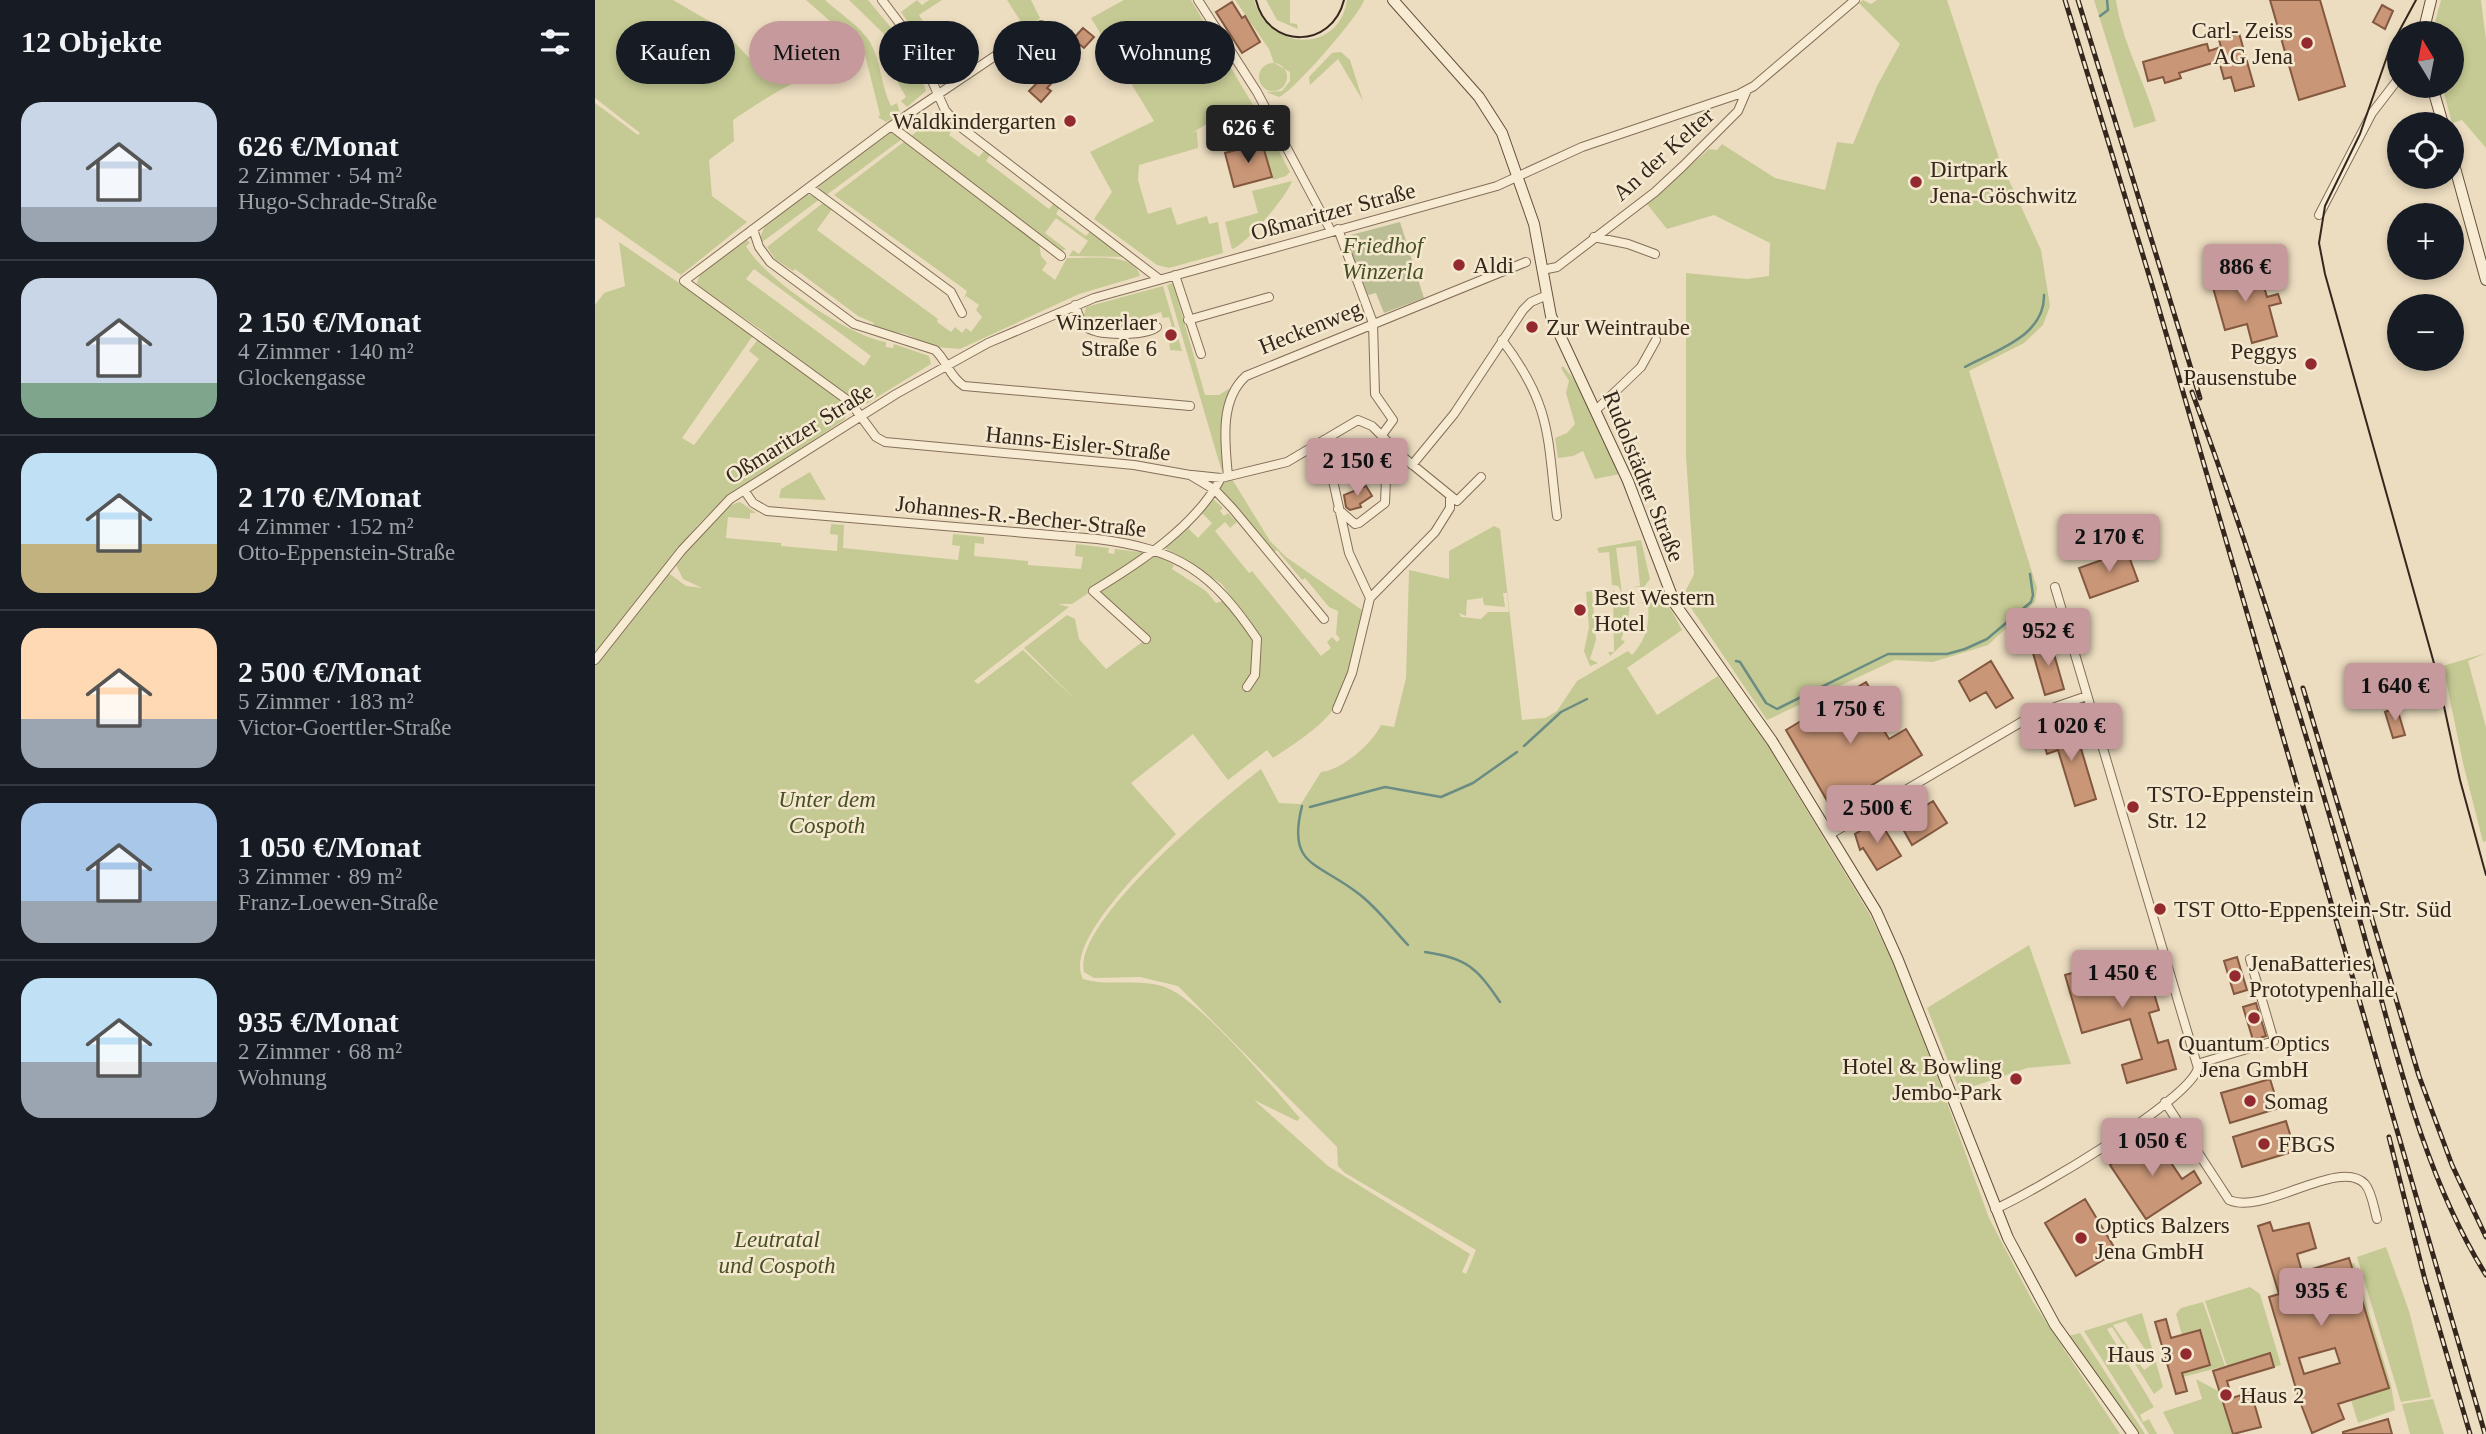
<!DOCTYPE html>
<html lang="de">
<meta charset="utf-8">
<style>
body{margin:0;font-family:Georgia,serif;background:#20242c;color:#f1f3f6;height:100vh;display:flex;flex-direction:column;font-size:26px;white-space:nowrap}
*{box-sizing:border-box;margin:0}
p{font-size:23px;color:#9ea1a6}
.icon{flex:none;width:38px;height:38px;fill:none;stroke:currentColor;stroke-width:2;stroke-linecap:round;stroke-linejoin:round}
.map{position:relative;flex:1;overflow:hidden}
.side{display:flex;flex-direction:column;background:#171b24;width:595px}
.side>*{flex:none}
.banner{position:absolute;left:21px;top:21px;width:665px;height:63px;display:flex;gap:14px}
.needle{width:46px;rotate:350deg}
.fabs{position:absolute;left:1792px;top:21px;display:grid;gap:14px}
.fabs a{display:grid;place-items:center;width:77px;height:77px;border-radius:50%;background:#171b24;box-shadow:0 4px 10px #0003;font-size:35px}
.price{position:absolute;translate:-50% -60px;padding:0 16px;border-radius:7px;background:#c6999c;color:#111;font-size:23px;line-height:46px;filter:drop-shadow(0 2px 4px #0008)}
.price::after{content:'';position:absolute;left:50%;top:42px;width:21px;height:16px;margin-left:-10px;background:inherit;clip-path:polygon(0 0,100% 0,50% 100%)}
.price.selected{background:#222;color:#fff}
ul{padding:0;list-style:none}
li{display:flex;align-items:center;gap:21px;height:175px;padding:0 21px}
li+li{border-top:2px solid #363941}
li span{display:grid;place-items:center;flex:none;width:196px;height:140px;border-radius:21px;color:#555}
li>.icon{margin-inline-start:auto}
span .icon{width:84px;height:84px;fill:#fffc;stroke-width:1}
li b{font-size:30px}
h2{display:flex;justify-content:space-between;align-items:center;height:84px;padding:0 21px;font-size:30px}
.tag{padding:0 24px;border-radius:32px;background:#171b24;box-shadow:0 4px 10px #0003;font-size:24px;line-height:63px}
.tag.selected{background:#c6999c;color:#111}
main{display:flex;flex:1;min-height:0}
.map>svg:first-child{display:block}
.green{fill:#c5ca94;fill-rule:evenodd}
.cemetery{fill:#bbbe94}
.lines{fill:none;stroke-linecap:round;stroke-linejoin:round}
.stream{stroke:#6a8c82;stroke-width:2.5}
.building{fill:#c99677;stroke:#83583f;stroke-width:2;fill-rule:evenodd}
.street-casing{stroke:#856e59;stroke-width:10}
.secondary-casing{stroke:#66503c;stroke-width:12}
.street{stroke:#f7ebd3;stroke-width:8}
.secondary{stroke:#f7ebd3;stroke-width:10}
.tram{stroke:#35271d;stroke-width:2}
.rail-casing{stroke:#35271d;stroke-width:5}
.rail{stroke:#f4e8cf;stroke-width:2.5;stroke-dasharray:8;stroke-linecap:butt}
.poi-dot{fill:#922a2f;stroke:#f4e8cf;stroke-width:2.5}
.labels{text-anchor:middle;stroke-width:5;stroke-linejoin:round;paint-order:stroke}
.poi-label{font-size:23px;fill:#35271d;stroke:#f4e8cf;text-anchor:start}
.street-label{font-size:23px;fill:#35271d;stroke:#f4e8cf}
.park-label{font-size:23px;font-style:italic;fill:#475024;stroke:#f4e8cf}
</style>
<main>
<section class="side">
<h2>12 Objekte<svg class="icon" aria-label="filters" viewBox="0 0 24 24"><path d="M4 7h16M4 17h16"/><circle cx="9" cy="7" r="2"/><circle cx="15" cy="17" r="2"/></svg></h2>
<ul>
<li><span style="background:linear-gradient(#c9d6e8 75%,#9aa5b1 0)"><svg class="icon" aria-label="home" viewBox="0 0 24 24"><path d="M3 11l9-7 9 7M6 9v11h12V9"/></svg></span><div><b>626 €/Monat</b><p>2 Zimmer · 54 m²</p><p>Hugo-Schrade-Straße</p></div></li>
<li><span style="background:linear-gradient(#c9d6e8 75%,#7fa58c 0)"><svg class="icon" aria-label="home" viewBox="0 0 24 24"><path d="M3 11l9-7 9 7M6 9v11h12V9"/></svg></span><div><b>2 150 €/Monat</b><p>4 Zimmer · 140 m²</p><p>Glockengasse</p></div></li>
<li><span style="background:linear-gradient(#bfe0f5 65%,#c2b280 0)"><svg class="icon" aria-label="home" viewBox="0 0 24 24"><path d="M3 11l9-7 9 7M6 9v11h12V9"/></svg></span><div><b>2 170 €/Monat</b><p>4 Zimmer · 152 m²</p><p>Otto-Eppenstein-Straße</p></div></li>
<li><span style="background:linear-gradient(#ffd9b3 65%,#9aa5b1 0)"><svg class="icon" aria-label="home" viewBox="0 0 24 24"><path d="M3 11l9-7 9 7M6 9v11h12V9"/></svg></span><div><b>2 500 €/Monat</b><p>5 Zimmer · 183 m²</p><p>Victor-Goerttler-Straße</p></div></li>
<li><span style="background:linear-gradient(#a9c7e8 70%,#9aa5b1 0)"><svg class="icon" aria-label="home" viewBox="0 0 24 24"><path d="M3 11l9-7 9 7M6 9v11h12V9"/></svg></span><div><b>1 050 €/Monat</b><p>3 Zimmer · 89 m²</p><p>Franz-Loewen-Straße</p></div></li>
<li><span style="background:linear-gradient(#bfe0f5 60%,#9aa5b1 0)"><svg class="icon" aria-label="home" viewBox="0 0 24 24"><path d="M3 11l9-7 9 7M6 9v11h12V9"/></svg></span><div><b>935 €/Monat</b><p>2 Zimmer · 68 m²</p><p>Wohnung</p></div></li>
</ul>
</section>
<div class="map">
<svg width="1891" height="1434" viewBox="0 0 1891 1434">
<rect width="100%" height="100%" fill="#ecddc0"/>
<!-- green -->
<path class="green" d="M0,0H78L126,28L175,80L212,70L252,54L258,62C216,69 173,96 138,120L139,141L114,160L117,196L152,222L86,275L3,217L0,219V103L43,135L45,133L0,98Z
M211,0H230C244,13 265,26 275,42C286,61 286,86 296,106L302,103L305,113L291,122L283,117L285,115L269,51Z
M254,0H273L303,36L319,64L322,63L331,91L312,107L306,101L311,97L303,83L292,37Z
M322,0L327,5L334,0H347L324,15L353,61L360,57L367,70L366,75L350,85H345L323,36L306,12Z
M412,0H436L445,18L411,44L407,39L428,25Z
M529,0H596L668,122L662,124L661,118L654,120L653,126L650,116L646,117L641,106L597,133L602,131L603,148L544,165L543,180L553,214L576,207L582,225L612,216L614,224L623,222L628,253L574,268L562,265L499,219L517,192L495,152L559,121L496,18Z
M640,0H659C673,51 744,55 752,0H769C766,14 697,93 684,97L671,92L687,91L695,81V72L679,63L674,49Z
M671,0H695V23L702,24L703,29L682,20Z
M1268,0L1276,4L1282,0H1352L1405,161L1446,250L1455,306L1448,325L1429,343L1374,371L1442,588L1440,602L1393,645L1338,662L1300,660L1172,720L1088,596L1099,574L1091,457V273L1152,279L1174,276L1175,243L1119,215L1072,229L1052,204L1114,149L1122,150L1127,144L1180,178L1230,190L1242,142L1258,144L1282,86L1305,44L1264,3Z
M1499,0H1521C1527,42 1549,80 1561,121L1539,128Z
M1846,0H1886L1891,40V148L1867,120L1857,123L1847,86H1857V33H1837Z
M746,52L755,60L768,101L743,59L715,85L714,77L737,53Z
M664 77a14 14 0 1 1 28 0a14 14 0 1 1-28 0Z
M346,111L358,128L354,135L384,157L389,151L395,155L391,161L454,209L459,203L465,207L461,214L491,236L496,230L531,257L474,256L478,250L484,254L493,241L461,218L450,233L471,249L467,251L314,138Z
M672,129L695,172L691,176L678,180L667,143L630,153L629,151L639,142L643,147L653,141L650,136L653,139L660,137L659,133Z
M295,132L307,139L230,196L223,186Z
M310,141L444,243L446,256L452,263L447,270L460,280L472,258C492,259 539,251 545,276L484,294L365,349L341,347L310,334L277,328L279,323L263,316L200,269L198,271L180,259L172,247L229,202L237,209L222,230L343,319L342,322L356,332L360,327L367,333L371,328L376,332L387,317L381,310L384,305L371,296L368,301L372,291L239,195Z
M697,181C693,195 650,246 637,249L630,222L663,213L657,191Z
M212,194L225,199L166,243C162,221 196,206 212,194Z
M152,240L155,243L151,246C168,277 253,336 291,342V347L298,348L299,344L334,356L336,364L271,404L257,399L165,329L101,286L105,274ZM159,269L276,356L269,366L151,279Z
M24,242L159,334L87,438L99,445L164,359L154,351L164,338L251,404L253,413L249,420L131,497L101,527L0,655V305L9,293L30,286Z
M578,283L610,395H624L637,387L627,472L572,285Z
M568,286L587,351L575,350L574,340L580,337L574,317L568,318L566,312L550,317L551,324L540,326L539,332L536,327H532L531,332L495,327L488,319L491,307Z
M968,366L986,388L1025,474L1000,479L988,451L978,456L963,458L960,438L972,433L980,424L971,393L974,381L966,368Z
M215,472L231,500L184,498L186,489Z
M637,479L675,541L691,557L767,610C761,640 758,685 738,710C722,730 699,744 678,758L672,750L633,780L598,734L536,783L581,834C556,860 468,942 488,979C513,987 541,978 567,986C603,996 677,1087 705,1118L702,1121L659,1100L733,1166L875,1254L867,1272L871,1274L881,1250L750,1173L743,1166L742,1147L583,986L545,977L499,978L489,972C477,922 628,798 666,769L684,803L706,804L726,772C747,770 777,744 786,725L799,727L811,678L814,570L854,579V551L899,526L905,529L927,720L950,718L962,711L982,681L1033,651L1037,655C1050,642 1055,624 1053,606L1047,603L1052,598C1073,596 1078,614 1087,630L1032,668L1062,715L1123,676L1167,736L1274,913L1310,987L1394,1218L1438,1302L1525,1434H0V665L72,572L91,586L107,588L88,579L81,565C93,547 125,505 145,502L161,513H155V519L133,517L131,538L186,543V546L242,551L243,535L235,534L236,524L249,525L248,548L363,560L365,546L357,545L358,534L389,537V544L380,543L379,556L433,561V565L486,569L488,557L480,556L481,544L514,548L513,553L519,554L520,549L553,553L477,604H463L474,607L379,681L383,684L428,650L481,700L429,648L472,615L480,619L484,639L511,669L550,640L498,596L561,556L579,565L577,569L611,591L621,603L631,600L661,640L665,658L667,643L627,584L570,548L597,522L594,529L603,538L617,523L608,514L601,517L616,497L628,508L625,511L629,516L633,513L642,522L635,528L630,522L620,531L654,573L657,571L726,656L736,648L732,642L737,637L742,642L745,639L741,634L743,611L734,607L710,578L707,580L682,550L679,552L625,490L626,481ZM908,593H912L914,612H893L886,619L866,617L864,613L871,616L872,600L887,598V595L889,605L910,607Z
M1046,540L1055,579L1049,587H1038L1045,586L1041,546L1021,548L1027,593L1023,586L1017,585L1014,552L1004,553L1002,548Z
M1018,590L1035,603L1033,622L1026,639L1030,642L1015,656L1013,652H1019Z
M997,591L1001,640L995,659L1003,663L995,666L989,651L994,627L991,592Z
M1891,653L1873,661L1891,727V841L1888,842L1868,763L1848,666Z
M1434,945L1476,1064L1432,1068L1365,1091L1332,1008Z
M1791,1247L1814,1311L1836,1397L1806,1402L1762,1257Z
M1759,1263L1796,1385L1800,1410L1763,1423L1756,1400L1794,1388L1755,1264Z
M1655,1287L1665,1294L1686,1365L1679,1367L1675,1354L1632,1367L1610,1301Z
M1608,1302L1630,1366L1588,1377L1584,1364H1615L1605,1330L1587,1335L1581,1314L1586,1308Z
M1547,1313L1568,1387L1559,1394L1517,1327L1512,1329L1559,1407L1545,1415L1548,1422L1554,1419L1562,1434H1554L1489,1331ZM1531,1321L1559,1363L1549,1370L1518,1325Z
M1485,1333L1550,1434H1543L1473,1336Z
M1601,1379L1623,1391L1637,1434H1579L1568,1412L1607,1399Z
M1838,1399L1849,1434H1815L1807,1404Z"/>
<!-- cemetery -->
<path class="cemetery" d="M805,222L829,298L789,313L781,293L773,295L752,241L756,235Z"/>
<g class="lines">
<!-- stream -->
<path class="stream" d="M1505,16L1513,10L1512,0
M1370,367C1401,350 1450,336 1449,295
M1141,661L1145,662L1171,703L1182,709L1293,654H1352L1370,649L1392,639L1436,602L1438,595L1435,574
M929,746L966,712L992,699
M707,806C692,865 721,862 760,891C780,905 796,927 813,945
M715,807L790,787L846,797L878,783L922,752
M830,952C872,958 882,968 905,1002"/>
</g>
<!-- building -->
<path class="building" d="M1675,0H1725L1750,86L1704,100Z
M637,2L647,18L650,16L665,42L647,53L621,12Z
M1787,5L1798,11L1790,29L1778,22Z
M488,28L499,37L489,48L484,44L464,66L469,70L452,88L456,91L446,102L434,91L443,82L439,78L462,53L458,49L472,34L478,39Z
M1644,33L1659,86L1640,91L1636,77L1629,79L1624,61L1584,73L1586,78L1570,83L1568,77L1553,81L1548,62L1607,45L1612,44L1614,51L1626,47L1624,40Z
M667,143L677,177L639,187L630,153Z
M1644,269L1646,278L1665,273L1672,297L1683,294L1686,303L1674,306L1682,336L1657,343L1652,324L1630,330L1615,277Z
M771,486L777,496L765,504L766,507L755,510L751,507L749,495Z
M1532,551L1543,581L1495,598L1484,568Z
M1455,640L1469,689L1450,695L1436,646Z
M1396,661L1418,698L1401,708L1391,692L1375,701L1364,681Z
M1271,682L1287,709L1279,714L1294,739L1311,729L1327,755L1237,809L1191,730Z
M1802,708L1810,735L1798,738L1790,712Z
M1479,725L1501,799L1480,806L1463,750L1452,754L1446,735Z
M1338,801L1352,823L1317,845L1304,822Z
M1284,820L1306,856L1282,870L1268,848L1265,850L1260,834Z
M1547,953L1564,1010L1554,1013L1563,1043L1573,1040L1581,1069L1532,1083L1527,1065L1547,1059L1535,1019L1487,1033L1470,975Z
M1642,957L1652,990L1639,994L1629,961Z
M1661,1003L1671,1036L1658,1040L1648,1007Z
M1675,1079L1684,1108L1635,1123L1626,1093Z
M1691,1121L1700,1151L1647,1167L1638,1137Z
M1558,1136L1587,1179L1599,1171L1606,1183L1551,1219L1515,1165Z
M1490,1199L1522,1252L1481,1276L1450,1223Z
M1675,1222L1678,1231L1714,1223L1721,1248L1702,1254L1707,1272L1754,1258L1794,1388L1743,1404L1749,1419L1717,1433L1704,1399L1674,1297L1684,1294L1663,1226ZM1740,1348L1745,1363L1709,1374L1704,1358Z
M1571,1319L1576,1338L1605,1330L1615,1365L1587,1373L1592,1391L1581,1394L1560,1322Z
M1675,1353L1679,1367L1632,1381L1637,1398L1656,1392L1666,1427L1638,1434L1618,1371Z
M1793,1419L1797,1434H1748V1432Z"/>
<g class="lines">
<defs>
<path id="street" d="M287,0L321,45L350,110L363,125L564,279
M603,0L662,92L736,231
M446,25L296,126L89,281L255,402L281,437L290,442L539,465L595,475L620,490L638,509L729,619
M296,126L466,256
M215,188L356,292L367,313
M1724,215L1777,113L1804,78
M158,229L164,247L175,262L259,324L340,350C352,361 354,376 369,386L595,406
M743,229L778,323L780,394L798,420L787,435
M999,237L1033,244L1060,254
M947,270L962,267L1060,192L1088,166L1143,111L1152,90
M580,275L606,354
M480,305C483,312 484,321 490,326C501,337 550,336 562,327
M593,320L674,297
M907,340C958,407 952,438 962,516
M1001,410L1046,367L1061,340
M729,440L754,553L775,598
M817,465L859,414L928,310L936,302L950,296
M597,475L626,478L692,462L763,420L777,426L808,457L862,501L886,477
M633,476C630,443 624,400 651,376L931,262
M149,490L158,503L172,511L502,539C583,549 617,572 662,639L660,675L652,687
M743,509L760,524L764,523L790,503L791,479L812,460
M551,639L498,591C544,563 600,527 626,478
M0,660L87,550L135,499L301,394L393,343L499,298L902,186L987,147L1144,94L1159,86L1260,0
M742,709L757,673L775,598L840,532L855,508V496
M1234,835L1440,714L1492,696
M1602,1064L1679,1041L1655,959
M1570,1102L1634,1200C1669,1216 1744,1157 1770,1184C1777,1192 1779,1209 1782,1219
M1400,1209C1437,1193 1594,1101 1603,1068L1460,587"/>
<path id="secondary" d="M798,0L884,97L907,133L939,224L956,316L1033,481L1080,604L1177,741L1281,911L1303,960L1413,1238L1460,1325L1538,1434
M1828,33L1836,0
M1837,86L1848,124
M1857,157L1891,280"/>
</defs>
<!-- street casing -->
<use href="#street" class="street-casing"/>
<!-- secondary casing -->
<use href="#secondary" class="secondary-casing"/>
<!-- street -->
<use href="#street" class="street"/>
<!-- secondary -->
<use href="#secondary" class="secondary"/>
<!-- tram -->
<path class="tram" d="M661,0C673,50 737,49 749,0
M1821,0L1795,48L1765,134L1730,206L1724,243L1730,274L1842,674L1865,780L1891,875"/>
<defs>
<path id="rail" d="M1470,0L1557,285L1890,1434
M1483,0L1605,398
M1597,392C1661,564 1713,740 1764,917C1798,1037 1824,1168 1891,1275
M1708,688L1824,1076L1857,1165L1891,1237
M1794,1137L1830,1280L1875,1434"/>
</defs>
<!-- rail casing -->
<use href="#rail" class="rail-casing"/>
<!-- rail -->
<use href="#rail" class="rail"/>
</g>
<!-- markers -->
<g class="poi-dot">
<circle cx="1712" cy="43" r="7"/>
<circle cx="475" cy="121" r="7"/>
<circle cx="1321" cy="182" r="7"/>
<circle cx="864" cy="265" r="7"/>
<circle cx="937" cy="327" r="7"/>
<circle cx="576" cy="335" r="7"/>
<circle cx="1716" cy="364" r="7"/>
<circle cx="985" cy="610" r="7"/>
<circle cx="1538" cy="807" r="7"/>
<circle cx="1565" cy="909" r="7"/>
<circle cx="1640" cy="976" r="7"/>
<circle cx="1659" cy="1018" r="7"/>
<circle cx="1421" cy="1079" r="7"/>
<circle cx="1655" cy="1101" r="7"/>
<circle cx="1669" cy="1144" r="7"/>
<circle cx="1486" cy="1238" r="7"/>
<circle cx="1591" cy="1354" r="7"/>
<circle cx="1631" cy="1395" r="7"/>
</g>
<g class="labels">
<!-- poi labels -->
<g class="poi-label">
<text x="1698" y="38" text-anchor="end">Carl- Zeiss<tspan x="1698" dy="26">AG Jena</tspan></text>
<text x="461" y="129" text-anchor="end">Waldkindergarten</text>
<text x="1335" y="177">Dirtpark<tspan x="1335" dy="26">Jena-Göschwitz</tspan></text>
<text x="878" y="273">Aldi</text>
<text x="562" y="330" text-anchor="end">Winzerlaer<tspan x="562" dy="26">Straße 6</tspan></text>
<text x="951" y="335">Zur Weintraube</text>
<text x="1702" y="359" text-anchor="end">Peggys<tspan x="1702" dy="26">Pausenstube</tspan></text>
<text x="999" y="605">Best Western<tspan x="999" dy="26">Hotel</tspan></text>
<text x="1552" y="802">TSTO-Eppenstein<tspan x="1552" dy="26">Str. 12</tspan></text>
<text x="1579" y="917">TST Otto-Eppenstein-Str. Süd</text>
<text x="1654" y="971">JenaBatteries<tspan x="1654" dy="26">Prototypenhalle</tspan></text>
<text x="1659" y="1051" text-anchor="middle">Quantum Optics<tspan x="1659" dy="26">Jena GmbH</tspan></text>
<text x="1407" y="1074" text-anchor="end">Hotel &amp; Bowling<tspan x="1407" dy="26">Jembo-Park</tspan></text>
<text x="1669" y="1109">Somag</text>
<text x="1683" y="1152">FBGS</text>
<text x="1500" y="1233">Optics Balzers<tspan x="1500" dy="26">Jena GmbH</tspan></text>
<text x="1577" y="1362" text-anchor="end">Haus 3</text>
<text x="1645" y="1403">Haus 2</text>
</g>
<!-- street labels -->
<g class="street-label">
<text transform="translate(1068 154) rotate(-42)" y="8">An der Kelter</text>
<text transform="translate(738 211) rotate(-15)" y="8">Oßmaritzer Straße</text>
<text transform="translate(715 327) rotate(-22)" y="8">Heckenweg</text>
<text transform="translate(204 433) rotate(-32)" y="8">Oßmaritzer Straße</text>
<text transform="translate(483 443) rotate(6)" y="8">Hanns-Eisler-Straße</text>
<text transform="translate(1049 476) rotate(68)" y="8">Rudolstädter Straße</text>
<text transform="translate(426 516) rotate(6)" y="8">Johannes-R.-Becher-Straße</text>
</g>
<!-- park labels -->
<g class="park-label">
<text x="788" y="253">Friedhof<tspan x="788" dy="26">Winzerla</tspan></text>
<text x="232" y="807">Unter dem<tspan x="232" dy="26">Cospoth</tspan></text>
<text x="182" y="1247">Leutratal<tspan x="182" dy="26">und Cospoth</tspan></text>
</g>
</g>
</svg>
<div class="fabs">
<a><svg class="needle" viewBox="-14 -14 28 28"><path d="M0-13l5 13h-10z" fill="#e53935"/><path d="M0 13l5-13h-10z" fill="#9ea1a6"/></svg></a>
<a><svg class="icon" aria-label="locate" viewBox="0 0 24 24"><circle cx="12" cy="12" r="6"/><path d="M12 2v4M12 18v4M2 12h4M18 12h4"/></svg></a>
<a>+</a>
<a>−</a>
</div>
<b class="price selected" style="left:653px;top:165px">626 €</b>
<b class="price" style="left:1650px;top:304px">886 €</b>
<b class="price" style="left:762px;top:498px">2 150 €</b>
<b class="price" style="left:1514px;top:574px">2 170 €</b>
<b class="price" style="left:1453px;top:668px">952 €</b>
<b class="price" style="left:1800px;top:723px">1 640 €</b>
<b class="price" style="left:1255px;top:746px">1 750 €</b>
<b class="price" style="left:1476px;top:763px">1 020 €</b>
<b class="price" style="left:1282px;top:845px">2 500 €</b>
<b class="price" style="left:1527px;top:1010px">1 450 €</b>
<b class="price" style="left:1557px;top:1178px">1 050 €</b>
<b class="price" style="left:1726px;top:1328px">935 €</b>
<div class="banner">
<a class="tag">Kaufen</a>
<a class="tag selected">Mieten</a>
<a class="tag">Filter</a>
<a class="tag">Neu</a>
<a class="tag">Wohnung</a>
</div>
</div>
</main>
